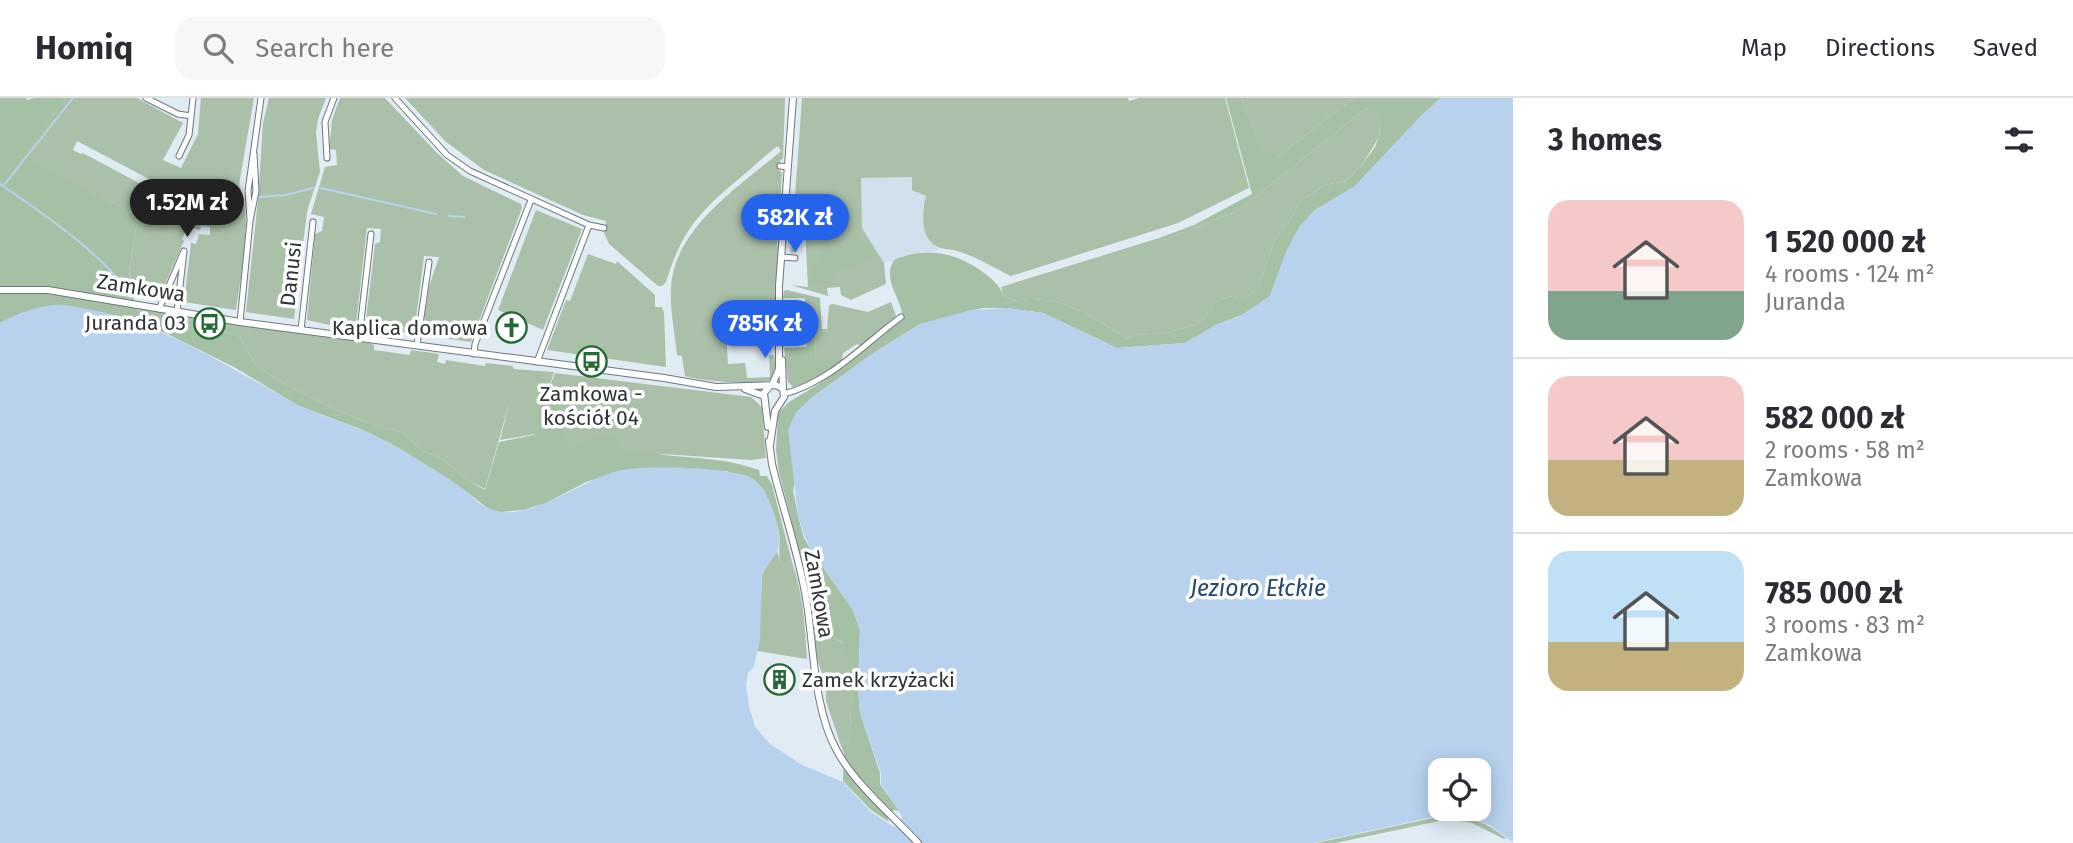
<!DOCTYPE html>
<meta charset="utf-8">
<style>
body{margin:0;font-family:"Fira Sans",sans-serif;background:#f7f7f7;color:#2b2b33;height:100vh;display:flex;flex-direction:column;font-size:26px;white-space:nowrap}
*{box-sizing:border-box;margin:0}
p{font-size:23px;color:#7c7c81}
.icon{flex:none;width:38px;height:38px;fill:none;stroke:currentColor;stroke-width:2;stroke-linecap:round;stroke-linejoin:round}
.map{position:relative;flex:1;overflow:hidden}
.panel{display:flex;flex-direction:column;background:#fff;width:560px}
.panel>*{flex:none}
.buttons{position:absolute;left:1428px;top:660px;display:grid;gap:14px}
.buttons a{display:grid;place-items:center;width:63px;height:63px;border-radius:14px;background:#fff;box-shadow:0 4px 18px #0003;font-size:35px}
.price{position:absolute;translate:-50% -60px;padding:0 16px;border-radius:24px;background:#2563eb;color:#fff;font-size:23px;line-height:46px;filter:drop-shadow(0 2px 4px #0008)}
.price::after{content:'';position:absolute;left:50%;top:42px;width:21px;height:16px;margin-left:-10px;background:inherit;clip-path:polygon(0 0,100% 0,50% 100%)}
.price.selected{background:#222;color:#fff}
ul{padding:0;list-style:none}
li{display:flex;align-items:center;gap:21px;height:175px;padding:0 35px}
li+li{border-top:2px solid #e1e1e2}
li span{display:grid;place-items:center;flex:none;width:196px;height:140px;border-radius:21px;color:#555}
li>.icon{margin-inline-start:auto}
span .icon{width:84px;height:84px;fill:#fffc;stroke-width:1}
li b{font-size:30px}
h2{display:flex;justify-content:space-between;align-items:center;height:84px;padding:0 35px;font-size:30px}
header{display:flex;align-items:center;gap:42px;box-sizing:border-box;height:98px;padding:0 35px;background:#fff;border-bottom:2px solid #e1e1e2}
header strong{font-size:33px}
nav{display:flex;gap:38px;margin-inline-start:auto;font-size:24px}
.search{width:490px;height:63px;background:#f7f7f7;display:flex;align-items:center;gap:18px;box-sizing:border-box;padding:0 24px;border-radius:21px;color:#7c7c81;font-size:26px}
main{display:flex;flex:1;min-height:0}
.map>svg:first-child{display:block}
.built{fill:#d0e0ed}
.green{fill:#aac0a9}
.forest{fill:#a5c0a4}
.water{fill:#b8d2ee;fill-rule:evenodd}
.lines{fill:none;stroke-linecap:round;stroke-linejoin:round}
.stream{stroke:#b8d2ee;stroke-width:2}
.minor-casing{stroke:#6e777e;stroke-width:7}
.tertiary-casing{stroke:#6e777e;stroke-width:8}
.minor{stroke:#fff;stroke-width:5}
.tertiary{stroke:#fff;stroke-width:6}
.labels{text-anchor:middle;stroke-width:7;stroke-linejoin:round;paint-order:stroke}
.street-label{font-size:21px;fill:#303437;stroke:#fff}
.poi-label{font-size:21px;fill:#303437;stroke:#fff;text-anchor:end}
.water-label{font-size:23px;font-style:italic;fill:#21486e;stroke:#fff}
</style>
<header>
<strong>Homiq</strong>
<div class="search"><svg class="icon" aria-label="search" viewBox="0 0 24 24"><circle cx="10" cy="10" r="6"/><path d="M15 15l6 6"/></svg>Search here</div>
<nav><a>Map</a><a>Directions</a><a>Saved</a></nav>
</header>
<main>
<div class="map">
<svg width="1513" height="745" viewBox="0 0 1513 745">
<rect width="100%" height="100%" fill="#e1ebf3"/>
<!-- built -->
<path class="built" d="M912,79L926,98L930,143L938,150L936,156L925,155L884,165L862,130L861,80Z"/>
<!-- green -->
<path class="green" d="M66,0H137L183,25L163,62L181,70L198,36L201,0H254L239,87C254,124 241,173 236,212L184,204L191,145L196,146L199,136L210,137V129L201,128L200,132L193,130L202,109L77,43L73,52L81,56L83,55L193,114L182,141L184,143L159,200L135,197L129,173L138,118L22,57Z
M269,0H326L318,21L316,35L320,74L307,113L294,221L246,214L258,102L263,25Z
M340,0H385L436,54L463,78L521,106L522,110L471,244L422,237L429,189L439,159L424,158L414,236L365,230L375,146L380,144L381,131L367,130L356,226L331,223L330,227L307,222L315,136L322,133L324,119L311,116L325,69L337,67L336,52L329,51L332,22Z
M405,0H785L783,60L780,63L779,72L782,75L777,148L779,149L775,229L726,232L728,266L745,265L747,280L770,279L769,257H774L776,271L774,280C763,289 700,283 685,278L682,258L677,257C675,236 670,213 671,192C672,131 740,88 781,53L778,48C765,57 753,69 741,79C700,113 682,132 666,184L662,188H658L609,146L604,135L606,123L583,117L484,72L445,43Z
M802,0H1128L1129,3L1139,0H1225L1249,90L1178,125L1011,178C994,170 975,158 957,153C952,151 946,152 941,150C919,143 922,115 926,98L912,92V79L861,80L862,130L884,165L886,186L851,202L841,197L840,189L827,190L828,198L791,187L808,189L805,130H798L797,154L791,155Z
M1241,0H1354L1279,58L1262,53Z
M1366,10L1377,18L1380,28L1379,39L1362,67L1346,83L1325,87L1300,103L1289,124L1275,141L1259,187L1253,195L1245,200L1233,198L1215,204L1202,225L1166,235L1135,237L1127,241C1092,218 1057,194 1014,203L1003,197L1001,189L1159,140L1164,142L1237,113Z
M536,112L582,131L543,232L498,212Z
M588,156L616,166L617,163L655,197V209H662L664,215L666,269L547,252L566,202L570,203Z
M787,192L820,200L822,231H827L829,207L833,206L868,214L891,204L896,218L861,248L857,246L843,255L842,262L836,268L832,263H816L815,229L805,219V200H783L784,193Z
M137,210L367,244L374,247V252L410,257L411,252L439,256L437,264L445,266L446,262L485,268L486,265L512,268L514,271L554,274L548,293L555,275L751,299L762,309L766,360L751,362L662,356L592,359L517,395L535,336L500,342L510,302L485,391L466,381L442,361L421,352L402,334L377,329L327,308L281,284L256,268L239,238L202,229L187,234L146,218Z
M777,453L780,464H792C803,496 805,527 807,561L758,553L762,479L764,471Z
M834,540L844,545C853,576 853,610 848,643L841,648L826,603V588L817,560L815,542Z
M1447,717C1470,717 1488,726 1506,740L1504,741L1472,725L1449,721L1335,745H1316Z"/>
<!-- forest -->
<path class="forest" d="M0,0H26L27,2L34,0H66L23,57L138,118L129,173L135,209L146,218L187,233L202,229L239,238L256,268L281,284L327,308L377,329L402,334L421,352L442,361L466,381L485,392L499,344L538,336L547,310L561,311V332L570,352L602,337L614,340L620,352C636,351 649,355 665,357C699,361 725,360 759,372L760,378H767L772,387L792,464H780C778,454 781,446 779,435C776,420 770,405 763,391L727,373L622,372L586,384L546,405L523,412L501,414L490,412L459,388L397,349L363,332L299,308L234,269L163,234L127,220L56,207L21,215L0,225Z
M1226,0H1241L1262,52L1279,58L1354,0H1441L1423,16L1354,89L1315,112L1300,128L1287,152L1270,198L1244,216L1216,227L1185,245L1117,250L1043,215L1008,210H982L920,226L872,256L810,301L793,392L798,418L804,440L813,455L853,512L860,532L858,589L860,615L880,675V686L899,713L894,712L887,719L889,724L871,712L843,683L844,655L841,648L848,643C853,610 853,576 843,544L834,540L815,542L813,508L779,374L776,352L778,315L789,304L819,286L902,222C906,207 883,185 892,166C894,160 900,160 905,158C919,154 935,154 948,157C966,161 998,180 1003,197L1014,203C1057,194 1092,218 1127,241L1135,237L1166,235L1202,225L1215,204L1233,198L1245,200L1253,195L1259,187L1275,141L1289,124L1300,103L1325,87L1346,83L1362,67L1375,49L1379,39L1380,28L1377,19L1366,10L1237,113L1164,142L1159,140L1194,127L1252,96Z
M855,137L873,151L874,158C856,172 841,164 827,185L818,187L810,183L812,172L822,153L844,150L851,138Z
M795,218L805,219L815,229L816,262L833,263L836,268L813,283L793,289L788,284L784,250L807,249L806,234H796Z"/>
<!-- water -->
<path class="water" d="M1441,0H1513V744L1491,728L1471,719L1447,716L1313,745H0V225C17,217 35,208 55,207C69,206 83,211 97,213C170,229 232,272 298,307C318,317 341,323 362,332C381,340 400,351 418,362C432,370 445,378 458,387C469,395 479,408 492,412C532,425 582,380 622,372C645,367 732,369 752,380C768,389 781,430 779,447C777,459 765,467 762,479L760,542L754,568L748,575L746,587L749,608L755,629L770,646L802,667L843,684L870,713L894,729L900,727L902,718L881,686V675L860,616L858,589L860,532L853,512L813,455L805,439L798,418L788,332L796,314L810,301L872,256L920,226L970,212L1008,210L1043,215L1117,250L1185,245L1216,227L1244,216L1270,198L1287,152L1300,128L1315,112L1354,89L1423,16ZM1440,672H1479V710H1440Z"/>
<g class="lines">
<!-- stream -->
<path class="stream" d="M0,86C36,111 112,161 130,200
M4,87L73,0
M321,90L436,116
M259,99L286,97L313,90
M208,113L245,102
M448,118L464,119"/>
<defs>
<path id="minor" d="M146,0L178,16L191,18
M395,0L447,57L470,73L589,127L604,130
M179,58L189,37L193,0
M327,60L325,24L334,0
M780,68L788,69
M250,121L248,93L261,0
M781,159L795,160
M159,211L184,153L177,214
M240,224L250,123L256,93L254,56
M301,232L313,124
M359,240L371,136
M417,247L429,164
M474,256L475,246L531,102
M537,264L589,127
M784,296C830,284 864,246 901,219"/>
<path id="tertiary" d="M0,192H48L240,224L664,280L716,289L776,287L783,291L784,299L775,313L770,347
M782,262L783,291
M772,287L779,271V188L793,0
M745,291L764,298
M768,329L764,295L770,288
M769,343L772,366C783,412 800,459 807,506C814,552 814,612 837,653C855,686 892,717 918,745"/>
</defs>
<!-- minor casing -->
<use href="#minor" class="minor-casing"/>
<!-- tertiary casing -->
<use href="#tertiary" class="tertiary-casing"/>
<!-- minor -->
<use href="#minor" class="minor"/>
<!-- tertiary -->
<use href="#tertiary" class="tertiary"/>
</g>
<!-- icons -->
<defs>
<symbol id="bus-ring" viewBox="-11 -11 22 22"><circle r="9.5" fill="#fff" stroke="#256934" stroke-width="1.5"/><path d="M-5-6H5V4H4V6H2V4H-2V6H-4V4H-5ZM-3.5-4V0h7V-4ZM-3.5 1.2v1.5H-2V1.2ZM2 1.2v1.5H3.5V1.2Z" fill="#256934"/></symbol>
<symbol id="church-ring" viewBox="-11 -11 22 22"><circle r="9.5" fill="#fff" stroke="#256934" stroke-width="1.5"/><path d="M-1.2-6h2.4v3.5h3.3v2.4h-3.3V6h-2.4V-.1h-3.3v-2.4h3.3Z" fill="#256934"/></symbol>
<symbol id="building-ring" viewBox="-11 -11 22 22"><circle r="9.5" fill="#fff" stroke="#256934" stroke-width="1.5"/><path d="M-4-6H4V6H1V3H-1V6H-4ZM-2.5-4.3h1.7v1.8h-1.7ZM.8-4.3h1.7v1.8H.8ZM-2.5-1h1.7V.8h-1.7ZM.8-1h1.7V.8H.8Z" fill="#256934"/></symbol>
</defs>
<g fill-rule="evenodd">
<use href="#bus-ring" x="192" y="208" width="35" height="35"/>
<use href="#church-ring" x="494" y="212" width="35" height="35"/>
<use href="#bus-ring" x="574" y="246" width="35" height="35"/>
<use href="#building-ring" x="762" y="564" width="35" height="35"/>
</g>
<g class="labels">
<!-- street labels -->
<g class="street-label">
<text transform="translate(291 176) rotate(-84)" y="7">Danusi</text>
<text transform="translate(141 190) rotate(9)" y="7">Zamkowa</text>
<text transform="translate(819 496) rotate(80)" y="7">Zamkowa</text>
</g>
<!-- poi labels -->
<g class="poi-label">
<text x="186" y="232">Juranda 03</text>
<text x="488" y="237">Kaplica domowa</text>
<text x="591" y="303" text-anchor="middle">Zamkowa -<tspan x="591" dy="24">kościół 04</tspan></text>
<text x="802" y="589" text-anchor="start">Zamek krzyżacki</text>
</g>
<!-- water labels -->
<g class="water-label">
<text x="1258" y="498">Jezioro Ełckie</text>
</g>
</g>
</svg>
<div class="buttons">
<a><svg class="icon" aria-label="locate" viewBox="0 0 24 24"><circle cx="12" cy="12" r="6"/><path d="M12 2v4M12 18v4M2 12h4M18 12h4"/></svg></a>
</div>
<b class="price selected" style="left:187px;top:141px">1.52M zł</b>
<b class="price" style="left:795px;top:156px">582K zł</b>
<b class="price" style="left:765px;top:262px">785K zł</b>
</div>
<section class="panel">
<h2>3 homes<svg class="icon" aria-label="filters" viewBox="0 0 24 24"><path d="M4 7h16M4 17h16"/><circle cx="9" cy="7" r="2"/><circle cx="15" cy="17" r="2"/></svg></h2>
<ul>
<li><span style="background:linear-gradient(#f6c9c9 65%,#7fa58c 0)"><svg class="icon" aria-label="home" viewBox="0 0 24 24"><path d="M3 11l9-7 9 7M6 9v11h12V9"/></svg></span><div><b>1 520 000 zł</b><p>4 rooms · 124 m²</p><p>Juranda</p></div></li>
<li><span style="background:linear-gradient(#f6c9c9 60%,#c2b280 0)"><svg class="icon" aria-label="home" viewBox="0 0 24 24"><path d="M3 11l9-7 9 7M6 9v11h12V9"/></svg></span><div><b>582 000 zł</b><p>2 rooms · 58 m²</p><p>Zamkowa</p></div></li>
<li><span style="background:linear-gradient(#bfe0f5 65%,#c2b280 0)"><svg class="icon" aria-label="home" viewBox="0 0 24 24"><path d="M3 11l9-7 9 7M6 9v11h12V9"/></svg></span><div><b>785 000 zł</b><p>3 rooms · 83 m²</p><p>Zamkowa</p></div></li>
</ul>
</section>
</main>
